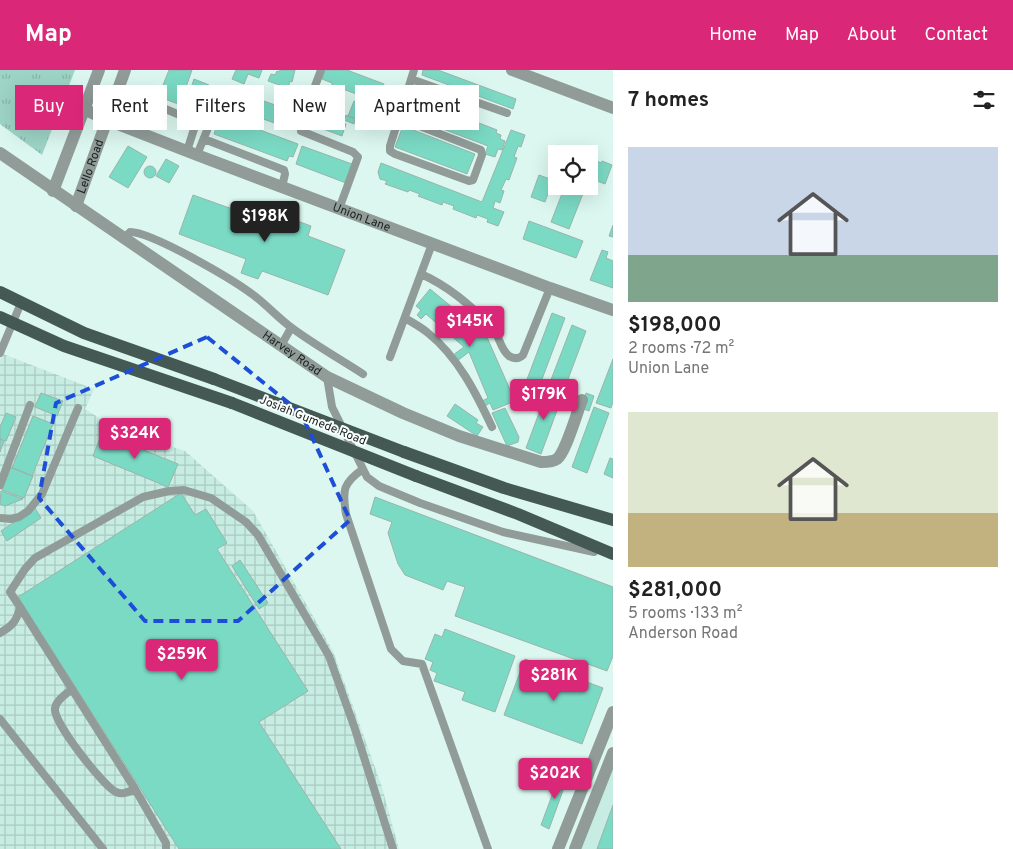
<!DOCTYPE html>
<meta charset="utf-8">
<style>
body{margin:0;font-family:Overpass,sans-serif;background:#f6f6f6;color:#222;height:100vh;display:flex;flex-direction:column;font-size:19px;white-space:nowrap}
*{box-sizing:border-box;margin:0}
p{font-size:16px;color:#767676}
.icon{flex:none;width:28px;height:28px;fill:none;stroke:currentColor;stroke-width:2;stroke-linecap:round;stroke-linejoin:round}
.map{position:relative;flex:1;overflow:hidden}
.panel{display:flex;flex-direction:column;background:#fff;width:400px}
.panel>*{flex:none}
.top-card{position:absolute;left:15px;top:15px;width:475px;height:45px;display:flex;gap:10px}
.fabs{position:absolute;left:548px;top:75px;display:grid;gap:10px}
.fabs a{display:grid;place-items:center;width:50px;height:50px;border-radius:0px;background:#fff;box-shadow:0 5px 20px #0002;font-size:25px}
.price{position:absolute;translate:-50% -42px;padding:0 11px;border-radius:5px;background:#db2777;color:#fff;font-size:16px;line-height:32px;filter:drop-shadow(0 1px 2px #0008)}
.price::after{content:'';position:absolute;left:50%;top:30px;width:15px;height:11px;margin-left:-8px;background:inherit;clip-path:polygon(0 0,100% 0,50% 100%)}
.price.current{background:#222;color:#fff}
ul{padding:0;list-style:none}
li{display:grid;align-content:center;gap:10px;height:265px;padding:0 15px}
li span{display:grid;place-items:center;height:155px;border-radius:0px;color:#555}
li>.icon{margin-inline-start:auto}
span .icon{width:90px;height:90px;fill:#fffc;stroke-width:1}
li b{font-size:21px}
h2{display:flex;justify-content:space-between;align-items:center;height:60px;padding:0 15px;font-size:21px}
.tag{padding:0 18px;border-radius:0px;background:#fff;box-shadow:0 5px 20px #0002;font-size:18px;line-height:45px}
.tag.current{background:#db2777;color:#fff}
header{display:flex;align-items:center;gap:30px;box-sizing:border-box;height:70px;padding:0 25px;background:#db2777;color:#fff}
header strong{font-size:24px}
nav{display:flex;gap:28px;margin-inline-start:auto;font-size:18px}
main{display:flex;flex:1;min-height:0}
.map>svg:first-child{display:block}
.built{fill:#c7ece2}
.industrial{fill:url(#industrial-grid)}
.grass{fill:url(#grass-tufts)}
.building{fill:#7bdac4;stroke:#99b4ad}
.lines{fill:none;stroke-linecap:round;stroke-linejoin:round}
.service{stroke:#919c99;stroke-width:8}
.minor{stroke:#919c99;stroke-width:12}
.primary{stroke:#445953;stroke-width:12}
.primary-bridge{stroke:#445953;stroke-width:12}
.marked{fill:none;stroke:#1d4ed8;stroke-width:4;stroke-dasharray:10 6;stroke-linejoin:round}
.labels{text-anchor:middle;stroke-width:4;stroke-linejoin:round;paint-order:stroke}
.street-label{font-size:12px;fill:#17211e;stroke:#f9fefd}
</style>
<header>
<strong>Map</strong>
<nav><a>Home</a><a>Map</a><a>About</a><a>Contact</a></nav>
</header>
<main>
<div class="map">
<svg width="613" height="779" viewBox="0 0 613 779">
<defs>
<pattern id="industrial-grid" width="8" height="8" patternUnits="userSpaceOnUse" patternTransform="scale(1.25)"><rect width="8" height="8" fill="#c7ece2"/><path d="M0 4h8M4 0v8" fill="none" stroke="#aacac1"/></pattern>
<pattern id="grass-tufts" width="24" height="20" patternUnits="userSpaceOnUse" patternTransform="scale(1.25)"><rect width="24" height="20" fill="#9dd4c5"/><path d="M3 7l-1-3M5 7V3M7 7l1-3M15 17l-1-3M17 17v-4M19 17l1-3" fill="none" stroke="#86b6a9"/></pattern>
</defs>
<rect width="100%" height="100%" fill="#dbf7ef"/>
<!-- built -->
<path class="built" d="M613,683V779H575Z"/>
<!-- industrial -->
<path class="industrial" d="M3,284L94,319L85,339L115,358L185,381L253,441L333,581L381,714L399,779H0V290Z"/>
<!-- grass -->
<path class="grass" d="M0,0H75L42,85L0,54Z"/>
<!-- building -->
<path class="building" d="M169,0H192L186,17L206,24L202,35L199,34L197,41L162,28L165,22L161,20Z
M236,0H262L259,8L248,4L244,14L232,9Z
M280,0H295L292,12L290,11L288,18L268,11L271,4L275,5L277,1L279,2Z
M325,0H347L384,14L378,30L368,26L367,28L332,15V13L322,9Z
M423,0H438L516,29L513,39L422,5Z
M194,9L209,15L206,24L191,18Z
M228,18L286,39L280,55L221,34Z
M417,18L474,39L470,49L413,28Z
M417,30L429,35L428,38L440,42L441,39L463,47L462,50L473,54L474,51L497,60L496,63L501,65L500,69L505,71L502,80L498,79L495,87L485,84L488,76L411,47Z
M354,31L372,38L367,53L348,46Z
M303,38L346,54L342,66L299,50Z
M217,44L298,74L293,87L289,86L287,91L214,64L216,58L212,57Z
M346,45L355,49L354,54L344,50Z
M403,56L475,84L467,104L395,77Z
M511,60L525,65L521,77L518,76L514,87L517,88L509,110L506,109L501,120L504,121L500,133L495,131L493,138L504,142L498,156L487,152L488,149L477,145L476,148L453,139L454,136L443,132L442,135L418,126L420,124L409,120L408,122L385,114L387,111L380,109L378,102L381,93L482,132Z
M558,75L567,79L566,80L579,84H556V95L551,93Z
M128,76L147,87L128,118L109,107Z
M302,76L352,94L346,113L296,94Z
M589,87L601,93L602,91L612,95L605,114L589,108Z
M166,89L179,96L169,113L156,106Z
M144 102a6 6 0 1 1 12 0a6 6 0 1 1-12 0Z
M539,105L553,110L545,132L531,127Z
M565,116H586L569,159L551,152Z
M193,125L238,141L241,133L261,141L262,138L311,156L308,166L345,180L328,225L262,201L258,209L241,203L246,189L179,164Z
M529,151L583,171L576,188L523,169Z
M613,155V167L609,166Z
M602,180L608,182L606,188L613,191V218L590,210Z
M430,219L486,265L515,331L493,340L490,333L485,336L482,331L488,328L469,282L457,291L453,285L464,277L426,244L421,249L417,245L421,240L416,236Z
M552,243L565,248L533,333L520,328Z
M572,255L586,261L564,320L549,315Z
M613,289V332L611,338L596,333Z
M548,319L563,324L541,384L526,378Z
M41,323L63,331L57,346L35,337Z
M586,323L594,326L589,341L581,338Z
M455,334L478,350L476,353L483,357L477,366L447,346Z
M594,337L609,343L587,403L572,397Z
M505,338L519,367L518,372L507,376L492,343Z
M6,343L16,347L6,371L0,369V357Z
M33,346L53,354L32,406L12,398Z
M102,363L178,394L168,417L93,386Z
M0,369L4,371L0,382Z
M610,388L613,389V408L604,404Z
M11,397L33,406L24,428L2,420Z
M1,421L23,429L5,436L0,434Z
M181,423L195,445L206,439L227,473L217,479L308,621L259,652L341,779H179L18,527Z
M375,427L613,517V586L607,601L455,546L465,517L447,511L443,520L405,505L398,494L388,463L392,452L370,444Z
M35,438L41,448L7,471L1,461Z
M240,490L268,533L259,539L232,496Z
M445,559L515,586L495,642L462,630L465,622L434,611L437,603L430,600L433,592L425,589L435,564L442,567Z
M525,589L603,618L582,674L504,645Z
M561,701L569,704L549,759L541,755Z
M613,735V779H597Z"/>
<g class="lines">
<!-- service -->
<path class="service" d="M321,0L315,16V25L339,38
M411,9L507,43
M156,35L194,51L195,56L187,81
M399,48L481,80L482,85L473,110L469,111L395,84L390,81V76L414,0
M301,61L353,82L358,87L339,139
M204,69L284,100L285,104L282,117
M197,85L223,21
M123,169L130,162C152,162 232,209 252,224C266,234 278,248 292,258C315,275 340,289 363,304
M421,204C448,216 473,237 493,259C500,267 500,279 509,286C514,289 519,289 523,285L550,218
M405,248C413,253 421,257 428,263C458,287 476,323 492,357
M282,274L291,258
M0,283L21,233
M390,287L432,174
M327,307L332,337L367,407L379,416L420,433L503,462L594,482
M363,399C343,413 342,420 346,444L391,579L403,591L422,594L488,779
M0,415L30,335
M0,448L11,449L19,447L28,441L42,424L78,338
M20,537L135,719L166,773V779
M0,563C12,556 17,551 20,537L10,522L25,499L35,488L143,427L169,421L184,420L211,428L246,452L258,465L329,586L355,659L393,779
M72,619C66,624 55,631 55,639C53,652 104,717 116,722C123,725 128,722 135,719
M0,649L103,779"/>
<!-- minor -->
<g class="minor">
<path d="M512,0L613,38"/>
<path id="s1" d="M84,39L107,50L197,85L550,218L613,240"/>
<path id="s2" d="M0,83L327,307L403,343L459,366L541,392C546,392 553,392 557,389C566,382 577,342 582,330"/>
<path d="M53,121L99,0"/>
<path id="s3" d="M76,136L125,0"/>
<path d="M558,779L613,642"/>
<path d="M575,779L613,683"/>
</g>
<!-- primary -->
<path class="primary" d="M0,222L84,263L214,309
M0,247L64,276L232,333
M404,382L504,418L613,450
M416,406L518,444L613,484"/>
<!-- primary-bridge -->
<path class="primary-bridge" d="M214,309L404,382
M232,333L416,406"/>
</g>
<!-- marked area -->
<path class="marked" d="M207,267L301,343L350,450L238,551H145L39,428L56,333Z"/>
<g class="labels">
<!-- street labels -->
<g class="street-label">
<text dy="4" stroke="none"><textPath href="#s3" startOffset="42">Lello Road</textPath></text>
<text dy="4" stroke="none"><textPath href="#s1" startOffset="298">Union Lane</textPath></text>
<text dy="4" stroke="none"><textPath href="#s2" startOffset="354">Harvey Road</textPath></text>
<text transform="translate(313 350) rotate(22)" y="4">Josiah Gumede Road</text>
</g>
</g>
</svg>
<div class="fabs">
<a><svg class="icon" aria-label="locate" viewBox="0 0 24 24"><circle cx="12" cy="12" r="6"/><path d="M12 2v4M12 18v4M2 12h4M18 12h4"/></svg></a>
</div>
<b class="price current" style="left:265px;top:173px">$198K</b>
<b class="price" style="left:470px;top:278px">$145K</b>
<b class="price" style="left:544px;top:351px">$179K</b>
<b class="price" style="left:135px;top:390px">$324K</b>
<b class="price" style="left:182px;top:611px">$259K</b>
<b class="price" style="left:554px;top:632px">$281K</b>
<b class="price" style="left:555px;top:730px">$202K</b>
<div class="top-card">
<a class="tag current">Buy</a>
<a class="tag">Rent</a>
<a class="tag">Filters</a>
<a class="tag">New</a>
<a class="tag">Apartment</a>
</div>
</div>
<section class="panel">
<h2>7 homes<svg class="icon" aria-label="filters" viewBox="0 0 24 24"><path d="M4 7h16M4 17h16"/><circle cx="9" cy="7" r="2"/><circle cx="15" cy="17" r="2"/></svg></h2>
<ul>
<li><span style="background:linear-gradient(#c9d6e8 70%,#7fa58c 0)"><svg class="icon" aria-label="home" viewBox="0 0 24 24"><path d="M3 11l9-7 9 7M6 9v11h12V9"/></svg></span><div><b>$198,000</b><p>2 rooms · 72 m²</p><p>Union Lane</p></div></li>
<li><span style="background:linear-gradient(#dfe7d0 65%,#c2b280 0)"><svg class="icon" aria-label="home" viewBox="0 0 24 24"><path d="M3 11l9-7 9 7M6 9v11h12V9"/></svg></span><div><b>$281,000</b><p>5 rooms · 133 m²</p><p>Anderson Road</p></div></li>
</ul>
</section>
</main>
